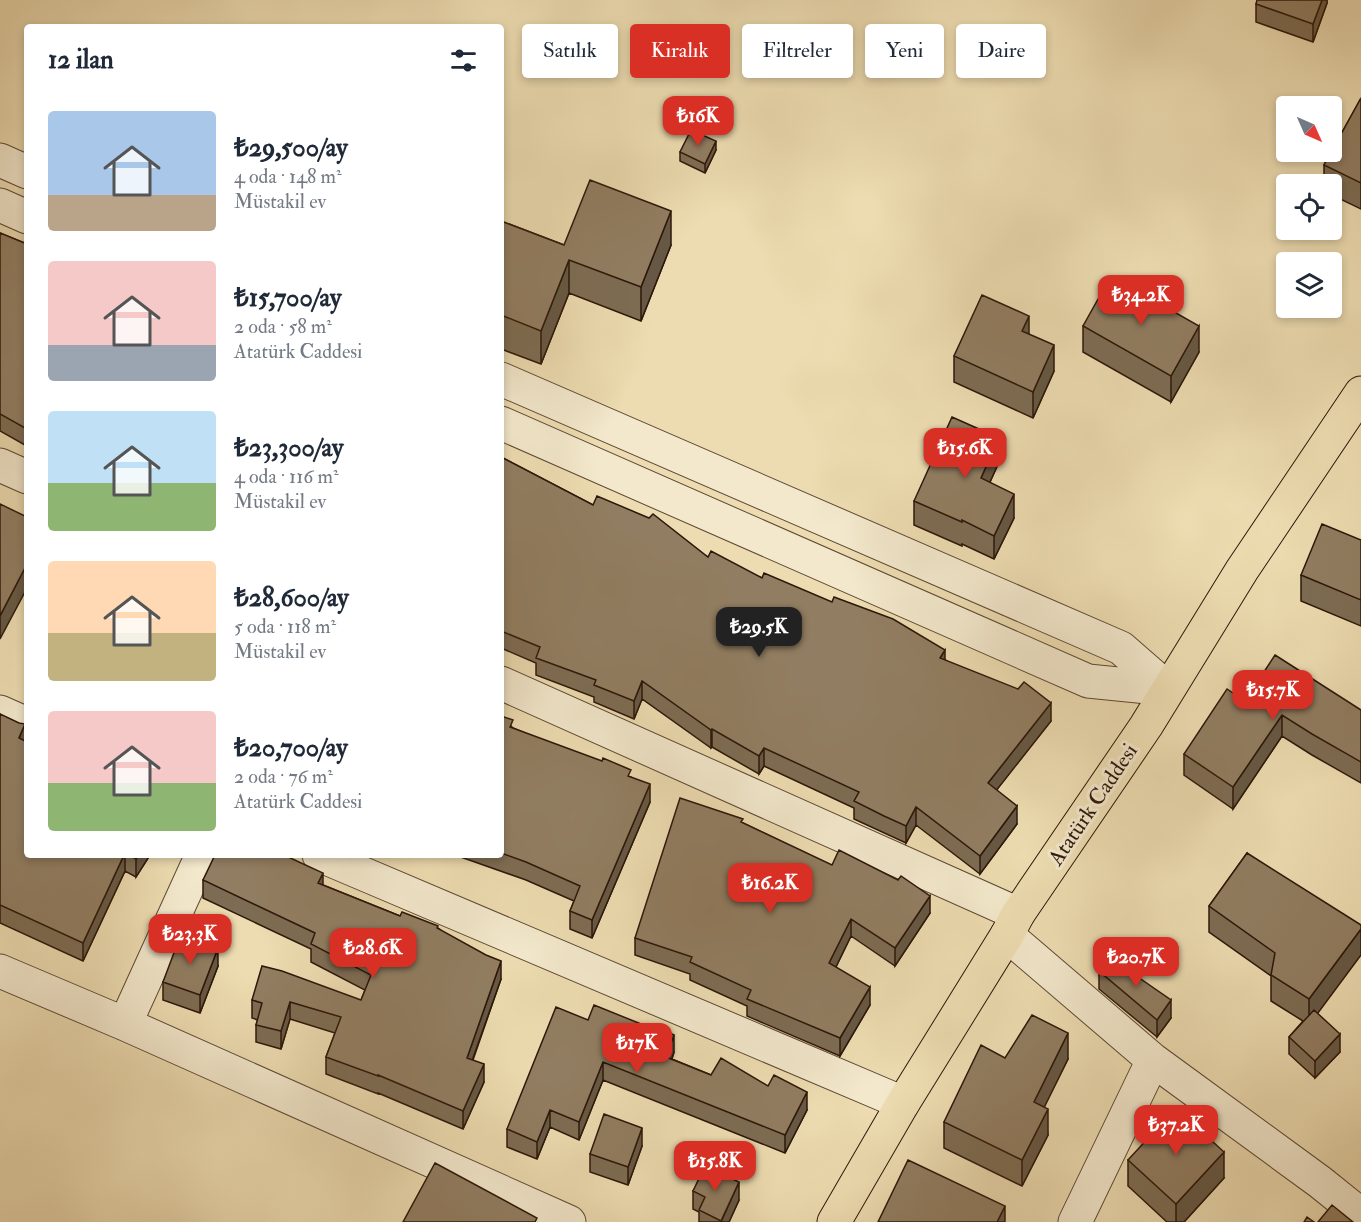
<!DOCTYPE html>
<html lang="tr">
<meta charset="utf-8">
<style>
body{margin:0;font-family:"IM FELL Double Pica",serif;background:#f6f6f7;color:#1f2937;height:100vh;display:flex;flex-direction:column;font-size:22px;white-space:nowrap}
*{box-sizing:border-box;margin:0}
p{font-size:20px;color:#747a83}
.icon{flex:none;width:33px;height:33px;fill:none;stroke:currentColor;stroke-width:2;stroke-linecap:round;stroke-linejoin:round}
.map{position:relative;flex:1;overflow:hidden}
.sheet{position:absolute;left:24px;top:24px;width:480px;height:834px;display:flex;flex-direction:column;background:#fff;border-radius:6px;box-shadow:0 3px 9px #0003}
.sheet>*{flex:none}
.banner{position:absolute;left:522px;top:24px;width:570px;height:54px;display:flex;gap:12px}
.needle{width:39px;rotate:135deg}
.buttons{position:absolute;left:1276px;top:96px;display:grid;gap:12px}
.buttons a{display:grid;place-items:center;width:66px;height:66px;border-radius:6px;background:#fff;box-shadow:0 3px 9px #0003;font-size:30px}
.price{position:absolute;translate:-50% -51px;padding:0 14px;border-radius:12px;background:#d93025;color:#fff;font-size:20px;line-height:39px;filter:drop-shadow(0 2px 3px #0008)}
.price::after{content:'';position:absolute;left:50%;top:36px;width:18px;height:14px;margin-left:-9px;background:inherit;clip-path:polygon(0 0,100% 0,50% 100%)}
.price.active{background:#222;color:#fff}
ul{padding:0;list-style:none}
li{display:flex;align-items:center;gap:18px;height:150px;padding:0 24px}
li span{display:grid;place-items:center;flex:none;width:168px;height:120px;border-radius:6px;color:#555}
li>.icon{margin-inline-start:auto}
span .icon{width:72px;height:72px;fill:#fffc;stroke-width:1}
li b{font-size:26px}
h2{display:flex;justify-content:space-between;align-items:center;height:72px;padding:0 24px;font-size:26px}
.pill{padding:0 21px;border-radius:6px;background:#fff;box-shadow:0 3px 9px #0003;font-size:21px;line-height:54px}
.pill.active{background:#d93025;color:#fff}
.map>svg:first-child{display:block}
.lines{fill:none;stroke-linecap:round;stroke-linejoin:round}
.minor-casing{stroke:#5d4834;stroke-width:35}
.major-casing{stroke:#2d170a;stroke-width:35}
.minor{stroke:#f3e8cc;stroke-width:33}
.major{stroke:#eddcb1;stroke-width:33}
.wall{fill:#7d6c53;stroke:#2d170a;stroke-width:1.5}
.shaded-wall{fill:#665844;stroke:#2d170a;stroke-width:1.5}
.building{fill:#917d61;stroke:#2d170a;stroke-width:1.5}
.labels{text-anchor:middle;stroke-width:6;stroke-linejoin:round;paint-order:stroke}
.street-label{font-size:22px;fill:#2d170a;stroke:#f3e8cc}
</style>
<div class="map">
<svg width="1361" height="1222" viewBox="0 0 1361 1222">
<rect width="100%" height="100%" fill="#eddcb1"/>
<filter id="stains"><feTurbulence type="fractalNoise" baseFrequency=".00333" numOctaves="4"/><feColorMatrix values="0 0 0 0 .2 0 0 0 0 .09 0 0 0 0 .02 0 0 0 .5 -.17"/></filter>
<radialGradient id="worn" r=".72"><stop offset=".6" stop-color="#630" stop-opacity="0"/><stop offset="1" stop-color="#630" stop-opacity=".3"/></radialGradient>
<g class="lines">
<defs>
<path id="minor" d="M0,160L27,172
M0,205L27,217
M501,379L1121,648L1168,689
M501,423L1088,681L1168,689
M0,465L27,477
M501,683L1018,914
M0,712L27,724
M319,855L903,1103
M1007,935L1153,1060L1320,1182L1361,1215
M0,971L125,1024L569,1222
M125,1024L202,855
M1075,1222L1153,1060"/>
<path id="major" d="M834,1222L903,1103L1007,935L1018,914L1146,726L1242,570L1361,393"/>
</defs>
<!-- minor casing -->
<use href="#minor" class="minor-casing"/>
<!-- major casing -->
<use href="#major" class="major-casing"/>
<!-- minor -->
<use href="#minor" class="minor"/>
<!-- major -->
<use href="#major" class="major"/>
</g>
<!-- wall -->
<path class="wall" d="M1327,0V3L1313,42L1256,22V4Z
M1361,98V209L1332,195V184H1324V165Z
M716,150L705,173L680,161V152Z
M501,221L564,245H671L641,321L569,293L541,364L501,349Z
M0,233L27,244V443L25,445L0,431Z
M1083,326L1199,352L1171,402L1083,352Z
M1029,334L1054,371L1033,418L954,382V356Z
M501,457L593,505L708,557L762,578L945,660L1051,721L996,790L1017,824L980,874L916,825L906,843L854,819V808L764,766L759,774L712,747L711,748L642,699L634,719L594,702V697L536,675V663L501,648Z
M999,462L990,482L1014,518L994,559L962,544V546L914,525V501Z
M1361,540V626L1301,601V575Z
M1245,701L1361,710V783L1312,755L1282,736L1233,809L1184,775V754Z
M0,714L25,741L27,855H150L136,877L125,871L83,961L0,923Z
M501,716L513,728L631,777L650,802L592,938L570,929V911L574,901L526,880L455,855H501Z
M743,823L930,913L895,966L851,936L836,967L870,1005L840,1056L747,1016V1006L690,980V974L635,955V938Z
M1247,853L1317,1014L1340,1052L1315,1078L1289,1054V1037L1303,1021L1271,1001V976L1209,932V906Z
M203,880L323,885L400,916L438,928L501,979L473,1060L484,1082L463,1129L378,1093V1094L326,1074V1057L335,1033L290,1019L281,1049L256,1042V1025L258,1020L252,1018V1000H361L365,990L311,962V949L203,898Z
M218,966L200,1013L163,1000V982Z
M1099,971L1171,1018L1157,1037L1099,989Z
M588,1020L674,1052L672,1059L711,1075L807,1110L785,1153L603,1080L579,1140L550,1127L537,1159L507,1147V1129Z
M1005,1058L1068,1059L1044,1107L1048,1135L1022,1186L944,1148V1122Z
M642,1146L628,1185L590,1172V1154Z
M1128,1160L1224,1178L1184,1222H1167L1128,1186Z
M693,1191L739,1200L729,1222H699V1212L693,1209Z"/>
<!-- shaded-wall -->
<path class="shaded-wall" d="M1322,0H1327V3L1313,42V24Z
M716,141V150L705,173V164Z
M671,211V245L641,321V287Z
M569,260V293L541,364V331Z
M1029,316V342L1022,331Z
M1199,326V352L1171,402V376Z
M1054,345V371L1033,418V392Z
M27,425V443L25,445V428Z
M999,438V462L981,502V478Z
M1014,494V518L994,559V536Z
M27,564V588L0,639V616Z
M945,650V668L940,658Z
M642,681V699L634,719V701Z
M1051,703V721L988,801V783Z
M1282,715V736L1233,809V787Z
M25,724V742L19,738Z
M712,729V747L711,748V730Z
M764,748V766L759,774V756Z
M650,784V802L592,938V920Z
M1017,806V824L980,874V856Z
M916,807V825L906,843V826Z
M124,855H125V871L83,961V943Z
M139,855H150L136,877V859Z
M323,873V890L318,883Z
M930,896V913L895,966V948Z
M851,919V936L829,981V963Z
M1361,929V955L1309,1025V999Z
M218,948V966L200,1013V995Z
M501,961V979L467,1075V1058Z
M870,987V1005L840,1056V1038Z
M1171,1000V1018L1157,1037V1020Z
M290,1002V1019L281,1049V1031Z
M1068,1033V1059L1034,1128V1102Z
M1340,1034V1052L1315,1078V1061Z
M674,1035V1052L666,1075V1057Z
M603,1062V1080L579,1140V1122Z
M484,1064V1082L463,1129V1111Z
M807,1092V1110L785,1153V1135Z
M1048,1109V1135L1022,1186V1160Z
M550,1110V1127L537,1159V1142Z
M642,1128V1146L628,1185V1167Z
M1224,1152V1178L1184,1222H1176V1204Z
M739,1182V1200L729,1222H721Z
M1005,1206V1222H997Z"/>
<!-- building -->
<path class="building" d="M1257,0H1322L1313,24L1256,4Z
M1361,98V183L1324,165Z
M691,130L716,141L705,164L680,152Z
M590,180L671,211L641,287L569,260L541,331L501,315V221L564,245Z
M0,233L27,244V425L25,428L0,414Z
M1111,276L1199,326L1171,376L1083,326Z
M982,295L1029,316L1022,331L1054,345L1033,392L954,356Z
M952,417L999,438L981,478L1014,494L994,536L962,520V522L914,501Z
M501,457L593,505L597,496L649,518L653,514L708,557L711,551L762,578L764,573L832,602L834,597L893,619L945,650L940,658L1018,689L1024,682L1051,703L988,783L1017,806L980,856L916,807L906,826L884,816L854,801L859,792L764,748L759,756L712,729L711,730L642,681L634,701L594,685L596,680L536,658L540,647L501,631Z
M0,504L27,517V564L0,616Z
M1322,524L1361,540V600L1301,575Z
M1275,655L1361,710V762L1312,734L1282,715L1233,787L1184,754L1227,689L1245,701Z
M0,714L19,723L25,724L19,738L27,742V855H124L83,943L0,905Z
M501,716L513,720L510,727L602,761L603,758L631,770L628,776L650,784L592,920L570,911L580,886L526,862L501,853Z
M680,798L743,819L741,822L832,865L839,850L898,880L901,876L930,896L895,948L851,919L829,963L870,987L840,1038L747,999L751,990L690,962L692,957L635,938Z
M1247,853L1361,925V929L1309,999L1271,975L1275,953L1209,906Z
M129,855H139L136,859Z
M215,855H284L323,873L318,883L400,916L402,912L438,926L437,928L486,955L501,961L467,1058L484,1064L463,1111L378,1075V1076L326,1057L341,1017L290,1002L281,1031L256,1025L262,1003L252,1000L262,966L282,971L361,1000L371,975L311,944L315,933L203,880Z
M181,934L218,948L200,995L163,982Z
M1109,957L1171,1000L1157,1020L1099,971Z
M594,1005L651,1028L652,1025L674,1035L666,1057L711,1075L721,1058L768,1086L774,1075L807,1092L785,1135L603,1062L579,1122L550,1110L537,1142L507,1129L556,1007L588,1020Z
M1314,1010L1340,1034L1315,1061L1289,1037Z
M1032,1015L1068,1033L1034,1102L1048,1109L1022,1160L944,1122L981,1045L1005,1058Z
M1176,1108L1224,1152L1176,1204L1128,1160Z
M604,1114L642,1128L628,1167L590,1154Z
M908,1160L1005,1206L997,1222H878Z
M435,1163L537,1218L535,1222H403Z
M705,1166L739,1182L721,1221L699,1210L705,1197L693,1191Z
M1332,1205L1353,1222H1318Z
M1307,1217L1314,1222H1304Z"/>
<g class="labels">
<!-- street labels -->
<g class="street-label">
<text transform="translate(1092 804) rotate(-56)" y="8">Atatürk Caddesi</text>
</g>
</g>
<rect width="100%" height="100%" filter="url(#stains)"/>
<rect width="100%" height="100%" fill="url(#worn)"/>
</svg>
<div class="buttons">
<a><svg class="needle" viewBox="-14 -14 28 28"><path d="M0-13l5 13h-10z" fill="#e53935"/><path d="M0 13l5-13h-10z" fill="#747a83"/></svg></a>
<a><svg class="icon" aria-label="locate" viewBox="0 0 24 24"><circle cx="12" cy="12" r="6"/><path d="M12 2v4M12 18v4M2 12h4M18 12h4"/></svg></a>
<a><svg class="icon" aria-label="layers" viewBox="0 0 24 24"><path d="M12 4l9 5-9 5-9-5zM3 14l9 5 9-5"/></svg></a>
</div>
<b class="price" style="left:698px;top:147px">₺16K</b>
<b class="price" style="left:1141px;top:326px">₺34.2K</b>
<b class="price" style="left:965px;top:479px">₺15.6K</b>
<b class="price active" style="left:759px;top:658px">₺29.5K</b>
<b class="price" style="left:1273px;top:721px">₺15.7K</b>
<b class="price" style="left:770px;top:914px">₺16.2K</b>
<b class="price" style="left:190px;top:965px">₺23.3K</b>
<b class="price" style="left:373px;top:979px">₺28.6K</b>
<b class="price" style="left:1136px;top:988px">₺20.7K</b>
<b class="price" style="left:637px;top:1074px">₺17K</b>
<b class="price" style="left:1176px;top:1156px">₺37.2K</b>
<b class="price" style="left:715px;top:1192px">₺15.8K</b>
<div class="banner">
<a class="pill">Satılık</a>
<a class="pill active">Kiralık</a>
<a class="pill">Filtreler</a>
<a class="pill">Yeni</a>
<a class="pill">Daire</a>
</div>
<section class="sheet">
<h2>12 ilan<svg class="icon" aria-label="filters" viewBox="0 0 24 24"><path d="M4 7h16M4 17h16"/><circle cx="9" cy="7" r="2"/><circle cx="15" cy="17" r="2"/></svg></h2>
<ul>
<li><span style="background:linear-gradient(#a9c7e8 70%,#b9a48a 0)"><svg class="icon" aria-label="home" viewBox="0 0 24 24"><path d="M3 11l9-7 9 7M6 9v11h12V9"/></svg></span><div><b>₺29,500/ay</b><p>4 oda · 148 m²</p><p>Müstakil ev</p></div></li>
<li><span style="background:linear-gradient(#f6c9c9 70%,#9aa5b1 0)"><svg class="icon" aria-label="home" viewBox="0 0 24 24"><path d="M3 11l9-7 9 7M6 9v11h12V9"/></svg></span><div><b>₺15,700/ay</b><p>2 oda · 58 m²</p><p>Atatürk Caddesi</p></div></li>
<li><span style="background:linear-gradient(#bfe0f5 60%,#8fb573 0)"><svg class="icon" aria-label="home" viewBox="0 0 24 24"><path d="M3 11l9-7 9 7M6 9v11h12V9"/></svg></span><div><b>₺23,300/ay</b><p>4 oda · 116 m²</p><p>Müstakil ev</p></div></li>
<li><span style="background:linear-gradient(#ffd9b3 60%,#c2b280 0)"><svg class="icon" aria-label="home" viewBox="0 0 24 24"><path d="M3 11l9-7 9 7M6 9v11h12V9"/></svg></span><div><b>₺28,600/ay</b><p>5 oda · 118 m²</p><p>Müstakil ev</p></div></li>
<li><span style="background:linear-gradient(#f6c9c9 60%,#8fb573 0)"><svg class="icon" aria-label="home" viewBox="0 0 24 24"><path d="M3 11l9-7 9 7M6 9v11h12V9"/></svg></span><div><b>₺20,700/ay</b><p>2 oda · 76 m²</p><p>Atatürk Caddesi</p></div></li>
</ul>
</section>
</div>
